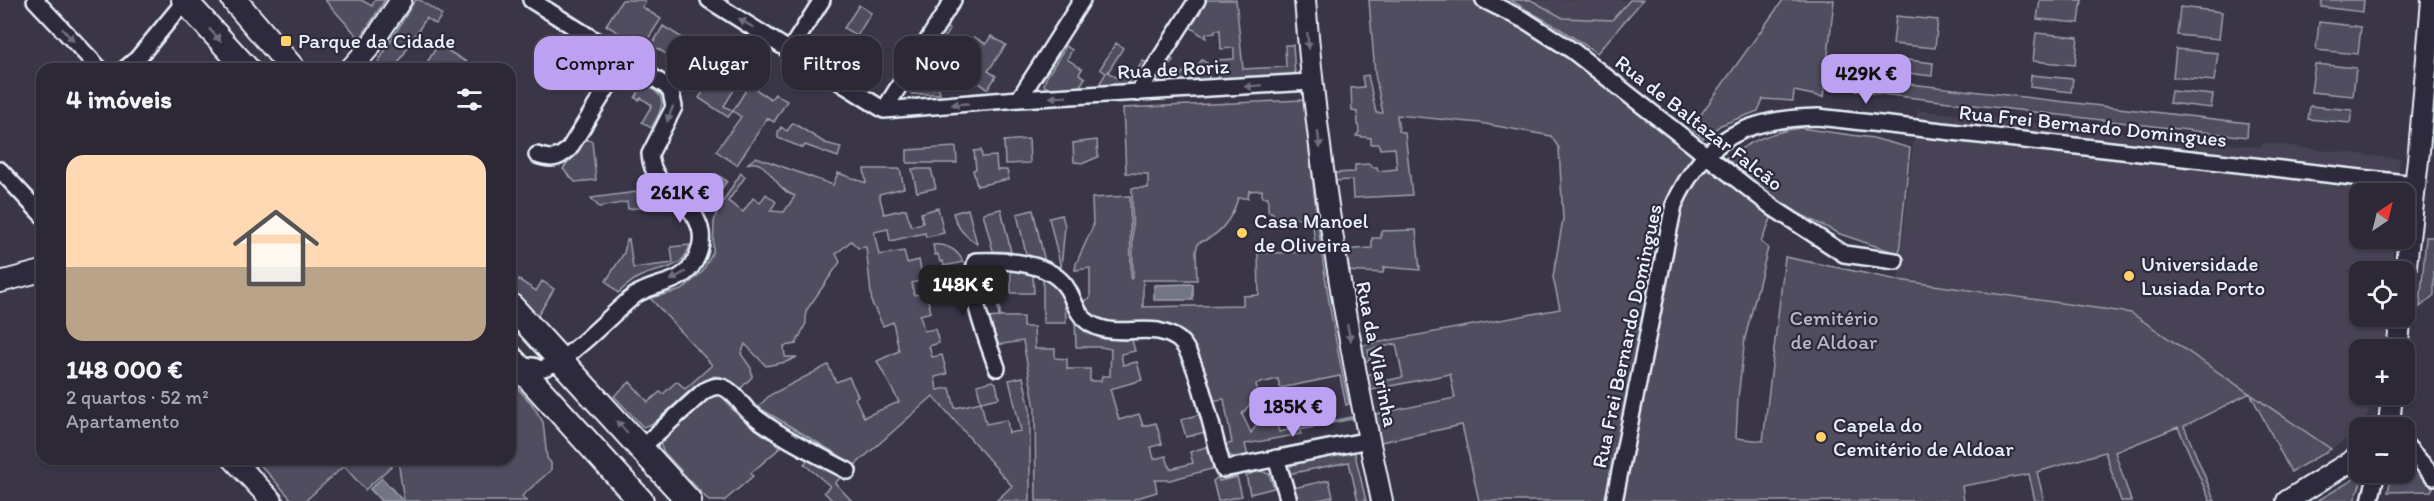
<!DOCTYPE html>
<html lang="pt">
<meta charset="utf-8">
<style>
body{margin:0;font-family:Itim,sans-serif;background:#383442;color:#f1f3f6;height:100vh;display:flex;flex-direction:column;font-size:22px;white-space:nowrap}
*{box-sizing:border-box;margin:0}
p{font-size:20px;color:#a6a6ad}
.icon{flex:none;width:33px;height:33px;fill:none;stroke:currentColor;stroke-width:2;stroke-linecap:round;stroke-linejoin:round}
.map{position:relative;flex:1;overflow:hidden}
.sheet{position:absolute;left:36px;top:63px;width:480px;height:402px;display:flex;flex-direction:column;background:#2c2836;border-radius:18px;box-shadow:0 2px 4px #0004,0 0 0 2px #484451}
.sheet>*{flex:none}
.hud{position:absolute;left:534px;top:36px;width:570px;height:54px;display:flex;gap:12px}
.needle{width:39px;rotate:35deg}
.fabs{position:absolute;left:2349px;top:183px;display:grid;gap:12px}
.fabs a{display:grid;place-items:center;width:66px;height:66px;border-radius:12px;background:#2c2836;box-shadow:0 2px 4px #0004,0 0 0 2px #484451;font-size:30px}
.price{position:absolute;translate:-50% -51px;padding:0 14px;border-radius:12px;background:#bca0f2;color:#111;font-size:20px;line-height:39px;filter:drop-shadow(0 2px 3px #0008)}
.price::after{content:'';position:absolute;left:50%;top:36px;width:18px;height:14px;margin-left:-9px;background:inherit;clip-path:polygon(0 0,100% 0,50% 100%)}
.price.active{background:#222;color:#fff}
ul{padding:0;list-style:none}
li{display:grid;align-content:center;gap:12px;height:318px;padding:0 30px}
li+li{border-top:2px solid #484451}
li span{display:grid;place-items:center;height:186px;border-radius:18px;color:#555}
li>.icon{margin-inline-start:auto}
span .icon{width:108px;height:108px;fill:#fffc;stroke-width:1}
li b{font-size:26px}
h2{display:flex;justify-content:space-between;align-items:center;height:72px;padding:0 30px;font-size:26px}
.chip{padding:0 21px;border-radius:18px;background:#2c2836;box-shadow:0 2px 4px #0004,0 0 0 2px #484451;font-size:21px;line-height:54px}
.chip.active{background:#bca0f2;color:#111}
.map>svg:first-child{display:block}
.built{fill:#464354}
.green{fill:#504e5f;stroke:#9ca0ac;stroke-width:1.5;fill-rule:evenodd}
.water{fill:#737482;stroke:#a2a6b1;stroke-width:1.5}
.lines{fill:none;stroke-linecap:round;stroke-linejoin:round}
.minor-casing{stroke:#e8f1f8;stroke-width:20}
.tertiary-casing{stroke:#e8f1f8;stroke-width:24}
.primary-casing{stroke:#e8f1f8;stroke-width:28}
.minor{stroke:#2f2a3d;stroke-width:15}
.tertiary{stroke:#2f2a3d;stroke-width:20}
.primary{stroke:#2f2a3d;stroke-width:24}
.oneway{fill:#70707e}
.poi-dot{fill:#ffd166;stroke:#2f2a3d;stroke-width:2}
.labels{text-anchor:middle;stroke-width:4.5;stroke-linejoin:round;paint-order:stroke}
.poi-label{font-size:21px;fill:#e8f1f8;stroke:#2f2a3d;text-anchor:start}
.street-label{font-size:21px;fill:#e8f1f8;stroke:#2f2a3d}
.park-label{font-size:21px;fill:#b3b8c2;stroke:#2f2a3d}
</style>
<div class="map">
<svg width="2434" height="501" viewBox="0 0 2434 501">
<rect width="100%" height="100%" fill="#3a3648"/>
<filter id="ink" filterUnits="userSpaceOnUse"><feTurbulence type="fractalNoise" baseFrequency=".0167" numOctaves="2"/><feDisplacementMap in="SourceGraphic" scale="12" xChannelSelector="R" yChannelSelector="G"/><feConvolveMatrix kernelMatrix="1 2 1 2 8 2 1 2 1" color-interpolation-filters="sRGB"/></filter>
<g filter="url(#ink)">
<!-- built -->
<path class="built" d="M1510,0H1643L1597,53L1557,27Z
M1917,110L2260,147L2264,143L2400,159L2397,193L2360,194V238L2394,239L2391,271L2360,272V316L2387,317L2384,349L2360,350V394L2379,395L2361,425L2353,434L2331,449L2131,313L1898,280Z"/>
<!-- green -->
<path class="green" d="M325,0H361L372,6L375,0H385L360,39Z
M415,0H420L442,15L436,24L426,18L397,65L400,67L398,69H374Z
M622,0H643L646,2L642,7L661,19L646,42L643,40L639,46L606,25Z
M1207,0H1236L1243,69L1286,67L1285,45H1293L1295,75L1292,77L1218,82L1217,60L1234,59V48L1221,49L1220,30H1215V33L1206,34V38L1190,27Z
M1369,0H1473L1523,23L1571,54L1774,212L1761,242L1768,248L1745,338L1738,398L1736,438L1763,441L1785,257L1898,280L2131,313L2331,449L2291,472L2250,393L2184,426L2215,501H2210L2178,427L2115,452L2131,501H2121L2105,452L2037,472L2044,501H2035L2029,474L1962,486L1964,501H1479L1462,425L1376,443L1371,415L1455,398L1450,374L1366,391L1363,376L1373,373L1376,383L1403,377L1396,344L1368,350L1370,360L1361,362L1358,346L1560,309L1553,277L1563,219L1559,148L1551,136L1480,123L1397,115L1399,131L1405,133L1412,195L1353,198L1352,180L1334,181V173L1355,172V165L1370,164L1371,167H1377L1378,171L1397,169L1395,148L1380,149L1379,144H1371V138L1356,136L1359,132L1357,112L1352,111L1351,88L1364,87L1362,76L1368,75L1376,113H1383L1375,74Z
M1510,0H1531L1563,18L1612,20L1630,0H1643L1597,53L1557,27Z
M1783,0H1834L1827,64L1849,66L1848,77L1826,74L1823,97L1794,91L1793,101L1763,99L1758,111L1721,125L1703,138L1691,128Z
M2040,0H2082L2079,23L2037,19Z
M2322,0H2364L2363,12L2321,7Z
M859,5L871,13L857,36L844,28Z
M2180,7L2222,12L2219,39L2177,35Z
M1896,16L1938,20L1935,48L1893,44Z
M2319,22L2361,27L2358,54L2316,50Z
M943,25L950,30L916,84L923,89L939,88L940,94H912L905,87Z
M663,26L684,39L672,58L652,45Z
M2036,33L2078,37L2075,65L2033,61Z
M991,36L1006,45L988,71L996,76L988,89L963,73L972,61L963,54L974,37L986,44Z
M574,41L602,61V70L592,86L558,64Z
M1116,43L1123,48L1108,72L1120,80L1128,69L1135,73L1143,61L1147,63C1131,86 1124,86 1097,88L1106,73L1100,69Z
M1066,46L1072,50L1067,59L1082,69L1079,74L1085,78L1078,89H1047L1044,85L1046,78Z
M442,47L478,69H423L436,48Z
M2176,49L2218,53L2214,81L2173,77Z
M706,51L744,74L724,106L733,111L749,85L771,99L775,94L787,101L774,122L767,118L737,165L716,151L741,117L733,111L728,117L699,98L703,92L686,82Z
M1169,57L1173,60L1166,70L1178,78L1183,72L1189,76L1202,60L1208,64L1209,82H1161L1158,75Z
M1892,58L1933,63L1932,76L1890,71Z
M2315,64L2356,68L2353,96L2311,92Z
M2031,75L2073,79L2071,92L2030,87Z
M635,78C662,95 671,97 651,128L642,122L652,105L641,98L639,100L635,98L639,91L630,85Z
M1858,78L2248,123L2247,137L1856,91Z
M2171,91L2213,95L2211,108L2169,103Z
M1304,100C1314,201 1326,304 1349,404L1346,405L1340,376L1280,388L1278,379L1256,384L1258,394L1242,414L1251,433L1267,410H1273L1279,432L1352,417V419L1300,430L1301,434L1245,444L1248,457C1235,459 1229,458 1222,446L1232,443L1224,399L1209,401C1205,378 1203,352 1185,335L1103,323L1092,316L1081,302L1090,298V268L1075,270L1076,264L1093,226L1092,198L1130,196L1131,279L1133,278L1132,188H1148V174L1126,173L1123,108ZM1262,190V197H1268V211L1273,213L1274,218H1312L1316,252L1258,253L1259,295L1243,296V305L1143,307V280H1197L1196,251L1198,243C1220,236 1232,219 1238,198H1248L1249,191Z
M2310,106L2352,110L2350,123L2308,119Z
M793,123L825,143L841,147L838,157L805,145L803,148L778,138V132L781,127L787,131Z
M1800,128L1873,138L1910,148L1899,254L1840,234L1782,205L1724,159C1750,142 1769,132 1800,128Z
M583,139L592,141L596,180L575,182L563,169Z
M1029,139L1030,163L1005,164L1004,141Z
M1097,140L1098,157L1084,163L1074,162L1073,143Z
M956,147L957,163H907V150Z
M981,150L982,157L996,156L997,170H1007L1009,179L977,186L973,170L976,169L974,151Z
M756,157L833,185L838,173L866,183L864,169H900L904,188L879,194L884,214L906,209L911,226L923,223L921,213L938,208L944,233L926,237L925,233L890,241L888,229L874,232L879,255L904,251L907,263L919,260L923,280L912,283L914,295L926,293L931,312L920,315L924,331L935,329L939,343L929,346L932,357L942,355L947,374L935,377L937,390L950,388L955,408L981,402L977,385L992,381L996,383L999,398L981,402L986,424L1007,420L1009,433L1021,431L1009,380L1023,377L1030,409V501H996L1012,486L933,396L855,465L758,407L770,395L828,365L836,382L849,377L858,396L855,398L864,417L899,402L877,361L899,351L893,322L883,326L872,303L866,247L858,248L851,241L836,254L840,262L806,311V323L796,344L784,346L785,357H797L786,362L766,366L745,344L741,354L751,368L752,377L740,389L721,377L714,376L695,386L654,423L643,427L614,396L630,382L648,402L660,392L663,394L677,381L685,389L712,365L650,298L682,290L702,272L713,252L714,222L718,209L741,173L745,177L728,201L743,212L753,198L760,203L766,194L776,202L770,211L784,212L795,196C773,189 768,156 747,164Z
M912,169H931L936,188L917,192Z
M651,190L665,205L628,209L627,202L599,207L591,198Z
M968,209L977,244C964,235 957,228 953,213Z
M1001,209L1011,252L993,251L983,213Z
M1033,210L1045,262L1026,254L1017,214Z
M1062,215L1065,226L1061,268L1049,218Z
M1416,230L1420,270L1384,267L1383,273L1344,271L1341,250L1372,248V238H1381V231Z
M2426,237H2434V295L2420,307Z
M629,239L633,268L673,263L671,247L690,245C683,271 661,267 641,276C632,280 625,287 618,293L606,281L624,253L627,240Z
M933,245C945,244 958,249 963,262L944,266L943,261L940,262L938,254L935,255Z
M999,266L1000,317H1023V327H1034L1035,349H1055V358L1067,359V369H1090V381H1101L1102,376H1110L1111,349L1101,347H1076L1075,318C1093,332 1108,342 1132,340L1135,351L1121,354L1123,365L1137,362L1142,380L1110,389L1119,420L1139,414L1143,426L1156,423L1162,444L1151,447L1154,459L1166,456L1170,469L1193,463L1190,452L1209,446L1215,468L1170,480H1155L1157,492L1134,499V501H1036L1035,408L1023,341L996,345L987,318L999,317L995,280L983,281L991,267Z
M1011,267L1033,274L1034,293H1011Z
M510,274L536,291L542,281L554,289L534,322L510,296Z
M1043,279C1063,289 1066,302 1066,323H1043Z
M510,380L532,404L543,422L547,458L551,463V470L522,496L526,501H404L398,460L365,490L344,466L305,501H293L255,459H510Z
M718,394C726,397 728,405 734,411C747,426 766,435 781,447L751,473L753,476L724,501H709L663,451L660,443L710,396Z
M1200,414L1205,432L1186,437L1181,420Z
M1354,450L1366,501H1358L1349,462L1288,474L1289,468L1295,463Z
M2405,454L2431,485L2433,488L2431,491L2388,492L2392,473L2404,472Z
M809,459L842,476L835,483L852,501H833L824,492L830,486L804,464Z
M1261,471L1269,474L1274,488L1250,494L1246,475Z
M2359,476L2361,482L2354,501H2317Z
M1218,477L1219,481L1237,477L1242,496L1218,501L1213,481Z
M1329,480L1333,497L1312,501H1296L1293,488Z"/>
<!-- water -->
<path class="water" d="M716,174L727,181L712,204L701,196Z
M1193,284V300H1154V285Z
M382,478L402,500L401,501H381L370,489Z"/>
<g class="lines">
<defs>
<path id="minor" d="M35,0L100,69
M709,0L884,110L1019,99L1311,82
M1484,0L1526,21L1573,51L1775,209L1844,254L1895,261
M790,50L822,0
M125,69L137,59L185,1
M1138,93L1197,0
M1019,99L1082,0
M884,110L953,0
M537,155C551,160 558,159 569,149L625,59
M0,170L42,215
M520,368L533,366L540,369C568,363 610,315 634,296C651,283 678,285 691,267C699,256 704,241 700,228C691,196 652,190 650,154L674,107L671,92L666,86L636,66L531,0
M997,368C987,339 966,291 976,261C1005,260 1052,261 1068,290C1075,302 1077,316 1091,324C1112,336 1135,328 1158,331C1167,333 1176,336 1182,343C1198,361 1215,442 1223,469L1369,440
M2404,443L2434,477
M641,448L704,391C710,388 715,385 722,387C733,390 741,404 749,412C778,436 814,453 848,471
M1276,458L1289,501
M1614,501L1674,205C1704,138 1747,118 1818,117L2415,184
M2370,501L2377,472"/>
<path id="tertiary" d="M1305,0C1318,169 1346,336 1382,501
M350,69L369,48L401,0
M0,282L42,271
M2404,283L2419,151L2432,0
M2397,350L2401,316
M2386,428L2389,425L2392,394
M233,459L272,501
M2287,501L2353,460L2360,453"/>
<path id="primary" d="M184,0L247,69
M234,0L293,69
M510,305L689,501
M510,357L641,501"/>
</defs>
<!-- minor casing -->
<use href="#minor" class="minor-casing"/>
<!-- tertiary casing -->
<use href="#tertiary" class="tertiary-casing"/>
<!-- primary casing -->
<use href="#primary" class="primary-casing"/>
<!-- minor -->
<use href="#minor" class="minor"/>
<!-- tertiary -->
<use href="#tertiary" class="tertiary"/>
<!-- primary -->
<use href="#primary" class="primary"/>
</g>
<!-- one-way arrows -->
<defs><path id="oneway-solid" d="M-6-.8H1V-3.2L6.5 0L1 3.2V.8H-6Z" transform="scale(1.5)"/></defs>
<g class="oneway">
<use href="#oneway-solid" transform="translate(746 23) rotate(-148)"/>
<use href="#oneway-solid" transform="translate(68 35) rotate(47)"/>
<use href="#oneway-solid" transform="translate(215 35) rotate(47)"/>
<use href="#oneway-solid" transform="translate(1308 41) rotate(86)"/>
<use href="#oneway-solid" transform="translate(1253 86) rotate(176)"/>
<use href="#oneway-solid" transform="translate(1058 97) rotate(177)"/>
<use href="#oneway-solid" transform="translate(960 104) rotate(176)"/>
<use href="#oneway-solid" transform="translate(670 114) rotate(111)"/>
<use href="#oneway-solid" transform="translate(1319 140) rotate(82)"/>
<use href="#oneway-solid" transform="translate(678 276) rotate(150)"/>
<use href="#oneway-solid" transform="translate(1349 333) rotate(79)"/>
<use href="#oneway-solid" transform="translate(622 427) rotate(-132)"/>
</g>
</g>
<!-- markers -->
<g class="poi-dot">
<rect x="280" y="35" width="12" height="12" rx="3"/>
<circle cx="1242" cy="233" r="6"/>
<circle cx="2129" cy="276" r="6"/>
<circle cx="1821" cy="437" r="6"/>
</g>
<g class="labels">
<!-- poi labels -->
<g class="poi-label">
<text x="298" y="48">Parque da Cidade</text>
<text x="1254" y="228">Casa Manoel<tspan x="1254" dy="24">de Oliveira</tspan></text>
<text x="2141" y="271">Universidade<tspan x="2141" dy="24">Lusiada Porto</tspan></text>
<text x="1833" y="432">Capela do<tspan x="1833" dy="24">Cemitério de Aldoar</tspan></text>
</g>
<!-- street labels -->
<g class="street-label">
<text transform="translate(1173 69) rotate(-3)" y="7">Rua de Roriz</text>
<text transform="translate(1699 123) rotate(38)" y="7">Rua de Baltazar Falcão</text>
<text transform="translate(2093 126) rotate(6)" y="7">Rua Frei Bernardo Domingues</text>
<text transform="translate(1627 336) rotate(-78)" y="7">Rua Frei Bernardo Domingues</text>
<text transform="translate(1377 354) rotate(79)" y="7">Rua da Vilarinha</text>
</g>
<!-- park labels -->
<g class="park-label">
<text x="1834" y="325">Cemitério<tspan x="1834" dy="24">de Aldoar</tspan></text>
</g>
</g>
</svg>
<div class="fabs">
<a><svg class="needle" viewBox="-14 -14 28 28"><path d="M0-13l5 13h-10z" fill="#e53935"/><path d="M0 13l5-13h-10z" fill="#a6a6ad"/></svg></a>
<a><svg class="icon" aria-label="locate" viewBox="0 0 24 24"><circle cx="12" cy="12" r="6"/><path d="M12 2v4M12 18v4M2 12h4M18 12h4"/></svg></a>
<a>+</a>
<a>−</a>
</div>
<b class="price" style="left:1866px;top:105px">429K €</b>
<b class="price" style="left:680px;top:224px">261K €</b>
<b class="price active" style="left:963px;top:316px">148K €</b>
<b class="price" style="left:1293px;top:438px">185K €</b>
<div class="hud">
<a class="chip active">Comprar</a>
<a class="chip">Alugar</a>
<a class="chip">Filtros</a>
<a class="chip">Novo</a>
</div>
<section class="sheet">
<h2>4 imóveis<svg class="icon" aria-label="filters" viewBox="0 0 24 24"><path d="M4 7h16M4 17h16"/><circle cx="9" cy="7" r="2"/><circle cx="15" cy="17" r="2"/></svg></h2>
<ul>
<li><span style="background:linear-gradient(#ffd9b3 60%,#b9a48a 0)"><svg class="icon" aria-label="home" viewBox="0 0 24 24"><path d="M3 11l9-7 9 7M6 9v11h12V9"/></svg></span><div><b>148 000 €</b><p>2 quartos · 52 m²</p><p>Apartamento</p></div></li>
</ul>
</section>
</div>
